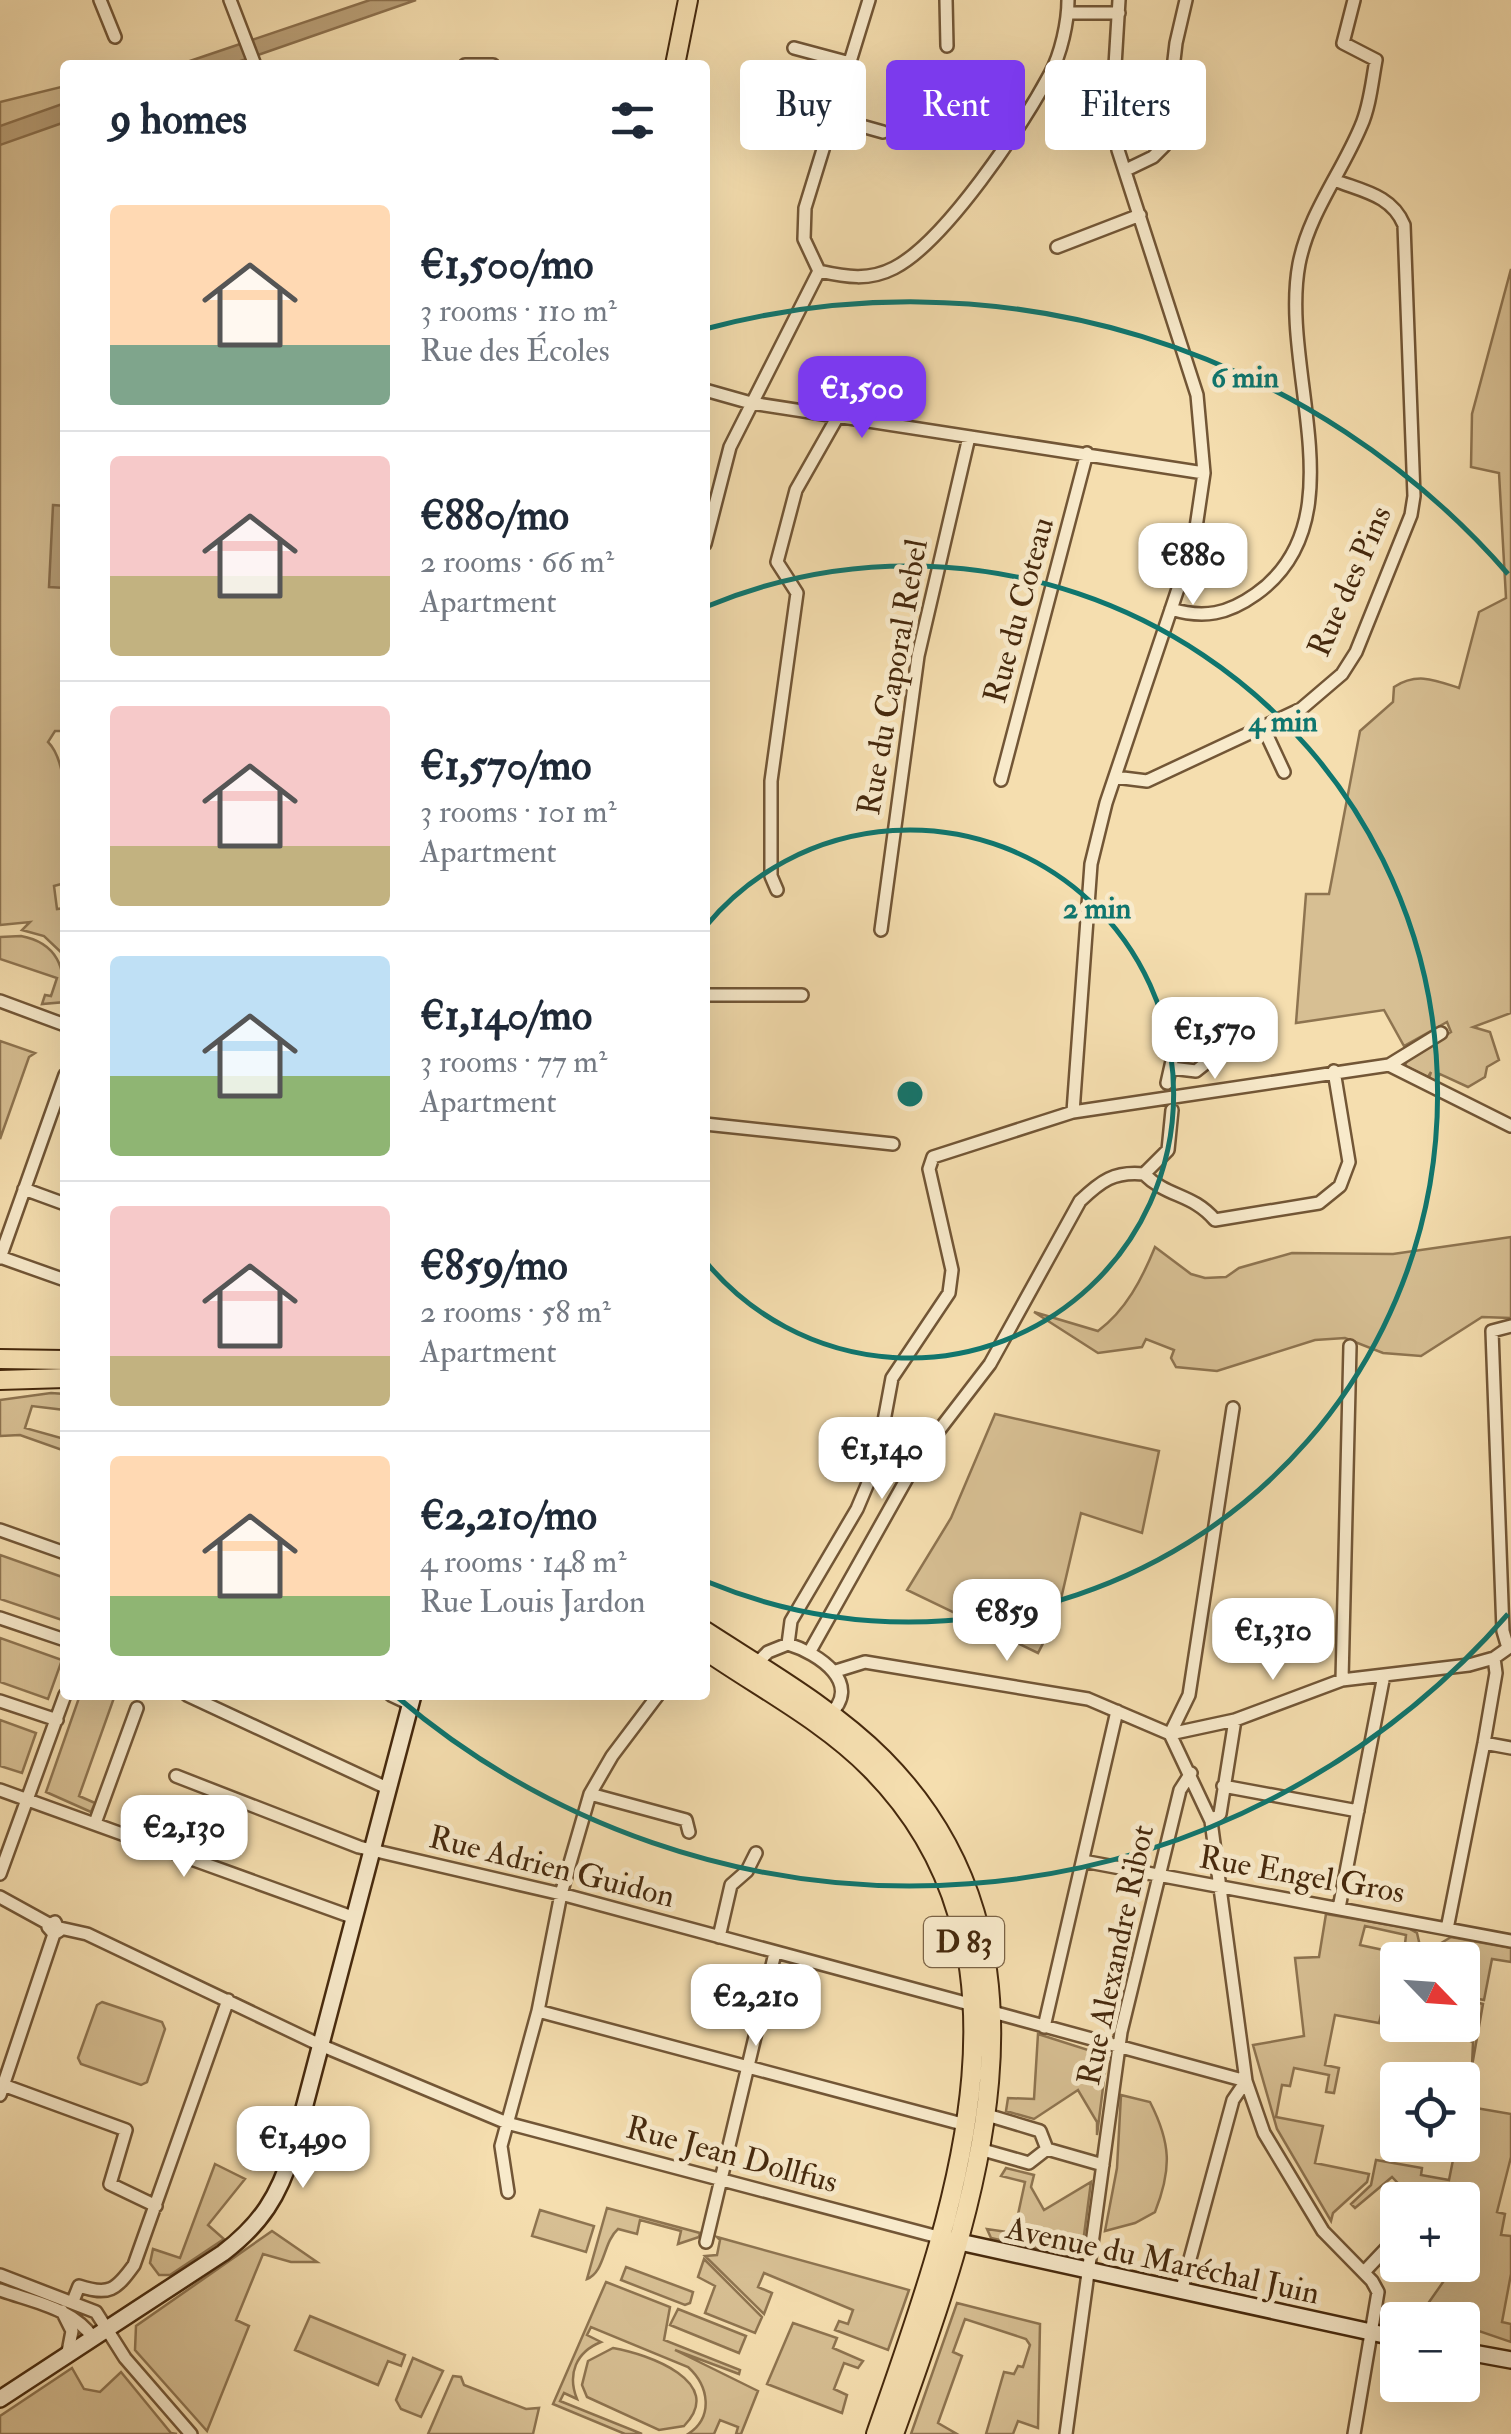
<!DOCTYPE html>
<meta charset="utf-8">
<style>
body{margin:0;font-family:"IM FELL Double Pica",serif;background:#f2f2f3;color:#1f2937;height:100vh;display:flex;flex-direction:column;font-size:38px;white-space:nowrap}
*{box-sizing:border-box;margin:0}
p{font-size:32px;color:#747a83}
.icon{flex:none;width:55px;height:55px;fill:none;stroke:currentColor;stroke-width:2;stroke-linecap:round;stroke-linejoin:round}
.map{position:relative;flex:1;overflow:hidden}
.drawer{position:absolute;left:60px;top:60px;width:650px;height:1640px;display:flex;flex-direction:column;background:#fff;border-radius:10px;box-shadow:0 10px 40px #0002}
.drawer>*{flex:none}
.guide{position:absolute;left:740px;top:60px;width:620px;height:90px;display:flex;gap:20px}
.needle{width:65px;rotate:115deg}
.controls{position:absolute;left:1380px;top:1942px;display:grid;gap:20px}
.controls a{display:grid;place-items:center;width:100px;height:100px;border-radius:10px;background:#fff;box-shadow:0 10px 40px #0002;font-size:50px}
.price{position:absolute;translate:-50% -85px;padding:0 22px;border-radius:20px;background:#fff;color:#222;font-size:32px;line-height:65px;filter:drop-shadow(0 2px 5px #0008)}
.price::after{content:'';position:absolute;left:50%;top:60px;width:30px;height:22px;margin-left:-15px;background:inherit;clip-path:polygon(0 0,100% 0,50% 100%)}
.price.active{background:#7c3aed;color:#fff}
ul{padding:0;list-style:none}
li{display:flex;align-items:center;gap:30px;height:250px;padding:0 50px}
li+li{border-top:2px solid #e0e1e3}
li span{display:grid;place-items:center;flex:none;width:280px;height:200px;border-radius:10px;color:#555}
li>.icon{margin-inline-start:auto}
span .icon{width:120px;height:120px;fill:#fffc;stroke-width:1}
li b{font-size:42px}
h2{display:flex;justify-content:space-between;align-items:center;height:120px;padding:0 50px;font-size:42px}
.chip{padding:0 35px;border-radius:10px;background:#fff;box-shadow:0 10px 40px #0002;font-size:35px;line-height:90px}
.chip.active{background:#7c3aed;color:#fff}
.map>svg:first-child{display:block}
.green{fill:#d7bf93;stroke:#8e7450;stroke-width:2.5}
.water{fill:#baa078;stroke:#8c704d;stroke-width:2.5}
.lines{fill:none;stroke-linecap:round;stroke-linejoin:round}
.street-casing{stroke:#725636;stroke-width:16}
.secondary-casing{stroke:#46290d;stroke-width:20}
.primary-casing{stroke:#46290d;stroke-width:22}
.street{stroke:#f8eacb;stroke-width:11}
.secondary{stroke:#f8eacb;stroke-width:15}
.primary{stroke:#f5deaf;stroke-width:18}
.ring{fill:none;stroke:#0f766e;stroke-width:5}
.labels{text-anchor:middle;stroke-width:10;stroke-linejoin:round;paint-order:stroke}
.shield{fill:#f8eacb;stroke:#7b6346;stroke-width:2.5}
.shield-label{font-size:30px;font-weight:bold;fill:#46290d}
.street-label{font-size:32px;fill:#46290d;stroke:#f8eacb}
.centre{fill:#0f766e;stroke:#f8eacb;stroke-width:5}
.ring-label{font-size:30px;text-anchor:middle;font-weight:bold;fill:#0f766e;stroke:#f8eacb;stroke-width:10;stroke-linejoin:round;paint-order:stroke}
</style>
<div class="map">
<svg width="1511" height="2434" viewBox="0 0 1511 2434">
<rect width="100%" height="100%" fill="#f5deaf"/>
<filter id="stains"><feTurbulence type="fractalNoise" baseFrequency=".002" numOctaves="4"/><feColorMatrix values="0 0 0 0 .2 0 0 0 0 .09 0 0 0 0 .02 0 0 0 .5 -.17"/></filter>
<radialGradient id="worn" r=".72"><stop offset=".6" stop-color="#630" stop-opacity="0"/><stop offset="1" stop-color="#630" stop-opacity=".3"/></radialGradient>
<!-- green -->
<path class="green" d="M65,86V731H55L48,742C73,766 65,849 65,883L54,886L57,909L65,908V956L44,936L22,930L30,922L0,925V102Z
M1511,269V1013L1473,1027L1490,1032L1499,1060L1487,1067L1485,1077L1468,1087L1440,1074L1436,1081L1429,1078L1431,1072L1428,1077L1405,1066L1407,1060L1451,1032L1447,1022L1404,1046L1384,1010L1296,1023L1306,894H1329L1360,731L1393,702L1394,687C1417,672 1435,680 1459,688L1479,612L1506,598L1499,473L1471,467L1472,414Z
M21,936C58,943 65,968 65,1002L42,1004L45,995L51,996L57,978L0,959V937Z
M0,1041L35,1053L29,1057L0,1139Z
M1511,1237V1318L1482,1317L1421,1356L1383,1353L1345,1338L1315,1340L1217,1371L1176,1367L1171,1358L1174,1350L1146,1339L1142,1347L1098,1353L1034,1312L1098,1331C1126,1310 1142,1279 1155,1247L1191,1274L1205,1278L1226,1277L1239,1268L1292,1253L1393,1254Z
M51,1393L65,1394V1410L32,1406L25,1428L61,1438L65,1451L20,1435L0,1436V1400Z
M995,1414L1159,1451L1142,1533L1081,1513L1057,1616L1038,1653L907,1590L951,1518Z
M0,1555L65,1578V1621L0,1599Z
M0,1638L62,1660L48,1699L0,1682Z
M80,1695H115L79,1796L95,1803L91,1812L46,1792Z
M0,1720L36,1733L22,1773L0,1766Z
M1326,1914L1408,1928L1417,1933L1420,1946L1405,1944L1406,1935L1365,1926L1360,1945L1421,1958L1398,1960L1397,2013L1382,2011L1379,2023L1335,2015L1325,2065L1339,2068L1334,2093L1326,2092L1329,2075L1294,2068L1290,2086L1282,2085L1276,2117L1323,2126L1315,2163L1369,2174L1367,2182L1333,2213L1331,2221L1277,2129L1253,2045L1304,2036L1295,1958L1319,1957Z
M1451,1937L1511,1948V1962L1492,1959L1484,2000L1463,1996V1987L1471,1988L1475,1961L1446,1956L1445,1960H1430L1433,1948Z
M1463,1999L1483,2004L1472,2066L1473,2042L1442,2030L1440,2038L1425,2036L1427,2025H1462Z
M102,2002L162,2022L165,2029L147,2082L141,2085L81,2064L78,2058L97,2005Z
M1038,2034L1107,2056L1097,2135V2122L1078,2090L1034,2119L1006,2111L1008,2098L1034,2099Z
M1121,2095L1150,2102C1171,2143 1172,2169 1155,2212L1135,2223L1105,2231L1117,2168Z
M1470,2107L1511,2114V2157L1497,2212L1505,2214L1501,2235L1511,2236V2274L1502,2322L1511,2324V2342L1467,2327L1462,2320L1427,2305L1455,2265H1462L1469,2244L1463,2239L1462,2200H1414L1392,2177L1355,2208L1351,2204L1371,2185L1376,2160L1422,2168L1421,2175L1449,2180L1456,2145H1462L1463,2115L1468,2116Z
M215,2164L245,2179L208,2225L224,2239L170,2275H159L150,2263L153,2249L180,2258Z
M1006,2168L1034,2175L1031,2187L1044,2210L1091,2182L1081,2258L991,2238L987,2229L1014,2233L1025,2182L1001,2176Z
M607,2208L700,2233L699,2237L678,2244L681,2231L640,2220L637,2234L618,2229C603,2242 605,2272 587,2279Z
M540,2210L594,2226L586,2252L532,2236Z
M272,2231L317,2262H291L263,2254L236,2320L249,2326L207,2431L135,2350L136,2326Z
M717,2237L909,2290L888,2350L835,2330L839,2321L848,2324L853,2310L764,2273L758,2287L772,2293L764,2314L705,2256L717,2255L720,2240Z
M704,2259L762,2317L755,2333L705,2313L715,2286L698,2277Z
M626,2267L693,2292L690,2303L685,2305L621,2280Z
M606,2282L670,2307L664,2340L740,2370L739,2374L675,2350L758,2391L741,2434H736L738,2427L720,2420L714,2434H688C714,2417 709,2386 688,2367L591,2327L587,2335L601,2342C576,2352 567,2374 577,2399L564,2393L560,2401L642,2434H625L553,2404Z
M957,2303L1040,2324L1038,2428L1018,2421L1013,2434H986L1004,2372L1014,2374L1018,2366L1023,2367L1030,2345L1026,2339L965,2319L953,2352L962,2356L938,2423L957,2434H911Z
M678,2309L746,2336L739,2353L670,2325Z
M310,2316L405,2355L401,2366L388,2361L378,2385L295,2350Z
M793,2323L837,2338L833,2348L863,2361L858,2368L844,2363L834,2389L847,2395L842,2413L767,2384Z
M613,2348C648,2354 727,2382 684,2426L659,2430L587,2397L582,2385L588,2361Z
M413,2358L443,2371L421,2417L401,2409L396,2400Z
M72,2368L84,2389L100,2392L121,2372L171,2433L177,2434H0V2416Z
M453,2376L461,2377L464,2385L526,2409L539,2408L533,2434H428Z"/>
<!-- water -->
<path class="water" d="M370,0H416L229,65H178Z
M65,103V122L0,145V126Z
M53,505L65,506V588L49,587Z"/>
<g class="lines">
<defs>
<path id="street" d="M100,0L115,37
M230,0L255,65
M946,0L947,46
M1068,13H1119
M794,48L850,63
M465,65H493
M833,118L883,132
M1126,170L1153,157L1164,146L1176,43L1186,0
M1057,247L1140,215
M819,271C846,277 869,281 894,268C945,242 1022,126 1050,74C1061,54 1068,22 1068,0
M819,271L804,239L805,208L869,0
M705,390L751,403L1204,473
M705,544L730,447L819,271
M1171,609C1204,619 1228,614 1256,594C1360,520 1279,371 1299,264C1309,213 1341,174 1361,126C1370,106 1372,81 1376,60L1343,43L1354,0
M1263,727L1284,772
M1115,777L1147,781L1301,709L1342,674L1356,652L1411,515L1414,496L1404,225C1392,195 1362,191 1334,180
M1001,780L1087,453
M777,890L771,876V781L797,593L777,562L796,490L838,416
M881,930L918,656L969,437
M705,995H802
M0,1001L65,1025
M1389,1065L1441,1033
M1171,1068L1196,1071L1216,1055L1255,1044
M1167,1083L1174,1052
M1073,1112L1091,864L1106,803L1194,541L1204,473L1197,395L1118,150L1112,115L1119,0
M705,1124L893,1144
M1144,1174L1168,1150L1172,1110
M24,1189L65,1204
M0,1257L65,1280
M0,1258L65,1075
M0,1530L65,1553
M0,1618L65,1640
M788,1644L791,1621L857,1509L876,1464L892,1378L949,1293L952,1270L929,1169L933,1157L1073,1112L1389,1065L1511,1126
M1508,1648L1503,1631L1492,1331L1511,1326
M810,1651L920,1455L990,1364L1080,1201C1101,1181 1114,1171 1144,1174C1168,1198 1192,1193 1215,1220L1319,1203L1340,1186L1349,1162L1334,1071
M752,1668L768,1652L788,1644C818,1653 865,1684 828,1716
M836,1671L865,1662L1088,1699L1170,1734L1211,1821L1246,2081L1264,2133L1323,2231L1372,2281L1378,2292L1354,2434
M1342,1680L1350,1346
M187,1695L387,1788
M391,1695L410,1704
M0,1701L57,1720
M1170,1734L1235,1720L1342,1680L1469,1665L1494,1658L1511,1646
M1170,1734L1189,1695L1233,1408
M1484,1743L1511,1748
M176,1776L359,1847L561,1894L973,2005
M1223,1786L1358,1811
M0,1790L352,1917
M590,1794L686,1820L689,1832
M1211,1821L1220,1814L1235,1720
M95,1823L137,1708
M1083,1861L1511,1941
M0,1874L65,1695
M0,1897L49,1924
M1339,1908L1384,1675
M60,1928L87,1934L318,2044L507,2123L942,2238
M1447,1929L1484,1743L1496,1673L1494,1658
M719,1937L731,1885L747,1871L756,1853
M538,2011L966,2125
M989,2011L1246,2081
M1044,2027L1117,1711
M3,2085L126,2130L110,2184L156,2206
M0,2095L54,1934L59,1931L55,1922L48,1927L54,1934
M1047,2149L1103,2165
M983,2150L1029,2163L1047,2149L1040,2131L987,2115
M508,2192L501,2146L538,2011L561,1894L590,1794L612,1756L658,1695
M706,2242L775,1953
M1364,2272L1398,2236
M0,2275L96,2312L125,2358L191,2434
M0,2290C34,2302 73,2308 94,2339
M1181,2292L1233,2100L1246,2081
M73,2301L79,2286C109,2296 116,2290 134,2265L228,2000
M62,2311L72,2331L67,2357
M1066,2434L1121,2032L1180,1790L1191,1773"/>
<path id="secondary" d="M946,2239L1398,2338
M1462,2351L1511,2360
M0,2399L223,2253C261,2224 279,2196 293,2150L413,1695"/>
<path id="primary" d="M675,65L688,0
M0,1359L65,1360
M0,1380L65,1378
M705,1631C765,1670 832,1708 883,1759C1072,1950 972,2217 894,2434
M705,1650C760,1688 824,1721 871,1769C1055,1955 949,2224 876,2434"/>
</defs>
<!-- street casing -->
<use href="#street" class="street-casing"/>
<!-- secondary casing -->
<use href="#secondary" class="secondary-casing"/>
<!-- primary casing -->
<use href="#primary" class="primary-casing"/>
<!-- street -->
<use href="#street" class="street"/>
<!-- secondary -->
<use href="#secondary" class="secondary"/>
<!-- primary -->
<use href="#primary" class="primary"/>
</g>
<!-- distance rings -->
<g class="ring">
<path d="M706 926A264 264 0 1 1 706 1262"/>
<path d="M708 606A528 528 0 1 1 708 1582"/>
<path d="M1508 1614A792 792 0 0 1 396 1696M705 329A792 792 0 0 1 1508 574"/>
</g>
<g class="labels">
<!-- shield labels -->
<rect class="shield" x="924" y="1917" width="80" height="50" rx="8"/>
<g class="shield-label">
<text x="964" y="1952">D 83</text>
</g>
<!-- street labels -->
<g class="street-label">
<text transform="translate(1349 581) rotate(-66)" y="11">Rue des Pins</text>
<text transform="translate(1018 610) rotate(-75)" y="11">Rue du Coteau</text>
<text transform="translate(892 677) rotate(-80)" y="11">Rue du Caporal Rebel</text>
<text transform="translate(552 1866) rotate(14)" y="11">Rue Adrien Guidon</text>
<text transform="translate(1302 1874) rotate(10)" y="11">Rue Engel Gros</text>
<text transform="translate(1115 1955) rotate(-78)" y="11">Rue Alexandre Ribot</text>
<text transform="translate(732 2154) rotate(15)" y="11">Rue Jean Dollfus</text>
<text transform="translate(1163 2260) rotate(12)" y="11">Avenue du Maréchal Juin</text>
</g>
</g>
<circle cx="910" cy="1094" r="15" class="centre"/>
<g class="ring-label">
<text x="1245" y="387">6 min</text>
<text x="1283" y="731">4 min</text>
<text x="1097" y="918">2 min</text>
</g>
<rect width="100%" height="100%" filter="url(#stains)"/>
<rect width="100%" height="100%" fill="url(#worn)"/>
</svg>
<div class="controls">
<a><svg class="needle" viewBox="-14 -14 28 28"><path d="M0-13l5 13h-10z" fill="#e53935"/><path d="M0 13l5-13h-10z" fill="#747a83"/></svg></a>
<a><svg class="icon" aria-label="locate" viewBox="0 0 24 24"><circle cx="12" cy="12" r="6"/><path d="M12 2v4M12 18v4M2 12h4M18 12h4"/></svg></a>
<a>+</a>
<a>−</a>
</div>
<b class="price active" style="left:862px;top:441px">€1,500</b>
<b class="price" style="left:1193px;top:608px">€880</b>
<b class="price" style="left:1215px;top:1082px">€1,570</b>
<b class="price" style="left:882px;top:1502px">€1,140</b>
<b class="price" style="left:1007px;top:1664px">€859</b>
<b class="price" style="left:1273px;top:1683px">€1,310</b>
<b class="price" style="left:184px;top:1880px">€2,130</b>
<b class="price" style="left:756px;top:2049px">€2,210</b>
<b class="price" style="left:303px;top:2191px">€1,490</b>
<div class="guide">
<a class="chip">Buy</a>
<a class="chip active">Rent</a>
<a class="chip">Filters</a>
</div>
<section class="drawer">
<h2>9 homes<svg class="icon" aria-label="filters" viewBox="0 0 24 24"><path d="M4 7h16M4 17h16"/><circle cx="9" cy="7" r="2"/><circle cx="15" cy="17" r="2"/></svg></h2>
<ul>
<li><span style="background:linear-gradient(#ffd9b3 70%,#7fa58c 0)"><svg class="icon" aria-label="home" viewBox="0 0 24 24"><path d="M3 11l9-7 9 7M6 9v11h12V9"/></svg></span><div><b>€1,500/mo</b><p>3 rooms · 110 m²</p><p>Rue des Écoles</p></div></li>
<li><span style="background:linear-gradient(#f6c9c9 60%,#c2b280 0)"><svg class="icon" aria-label="home" viewBox="0 0 24 24"><path d="M3 11l9-7 9 7M6 9v11h12V9"/></svg></span><div><b>€880/mo</b><p>2 rooms · 66 m²</p><p>Apartment</p></div></li>
<li><span style="background:linear-gradient(#f6c9c9 70%,#c2b280 0)"><svg class="icon" aria-label="home" viewBox="0 0 24 24"><path d="M3 11l9-7 9 7M6 9v11h12V9"/></svg></span><div><b>€1,570/mo</b><p>3 rooms · 101 m²</p><p>Apartment</p></div></li>
<li><span style="background:linear-gradient(#bfe0f5 60%,#8fb573 0)"><svg class="icon" aria-label="home" viewBox="0 0 24 24"><path d="M3 11l9-7 9 7M6 9v11h12V9"/></svg></span><div><b>€1,140/mo</b><p>3 rooms · 77 m²</p><p>Apartment</p></div></li>
<li><span style="background:linear-gradient(#f6c9c9 75%,#c2b280 0)"><svg class="icon" aria-label="home" viewBox="0 0 24 24"><path d="M3 11l9-7 9 7M6 9v11h12V9"/></svg></span><div><b>€859/mo</b><p>2 rooms · 58 m²</p><p>Apartment</p></div></li>
<li><span style="background:linear-gradient(#ffd9b3 70%,#8fb573 0)"><svg class="icon" aria-label="home" viewBox="0 0 24 24"><path d="M3 11l9-7 9 7M6 9v11h12V9"/></svg></span><div><b>€2,210/mo</b><p>4 rooms · 148 m²</p><p>Rue Louis Jardon</p></div></li>
</ul>
</section>
</div>
